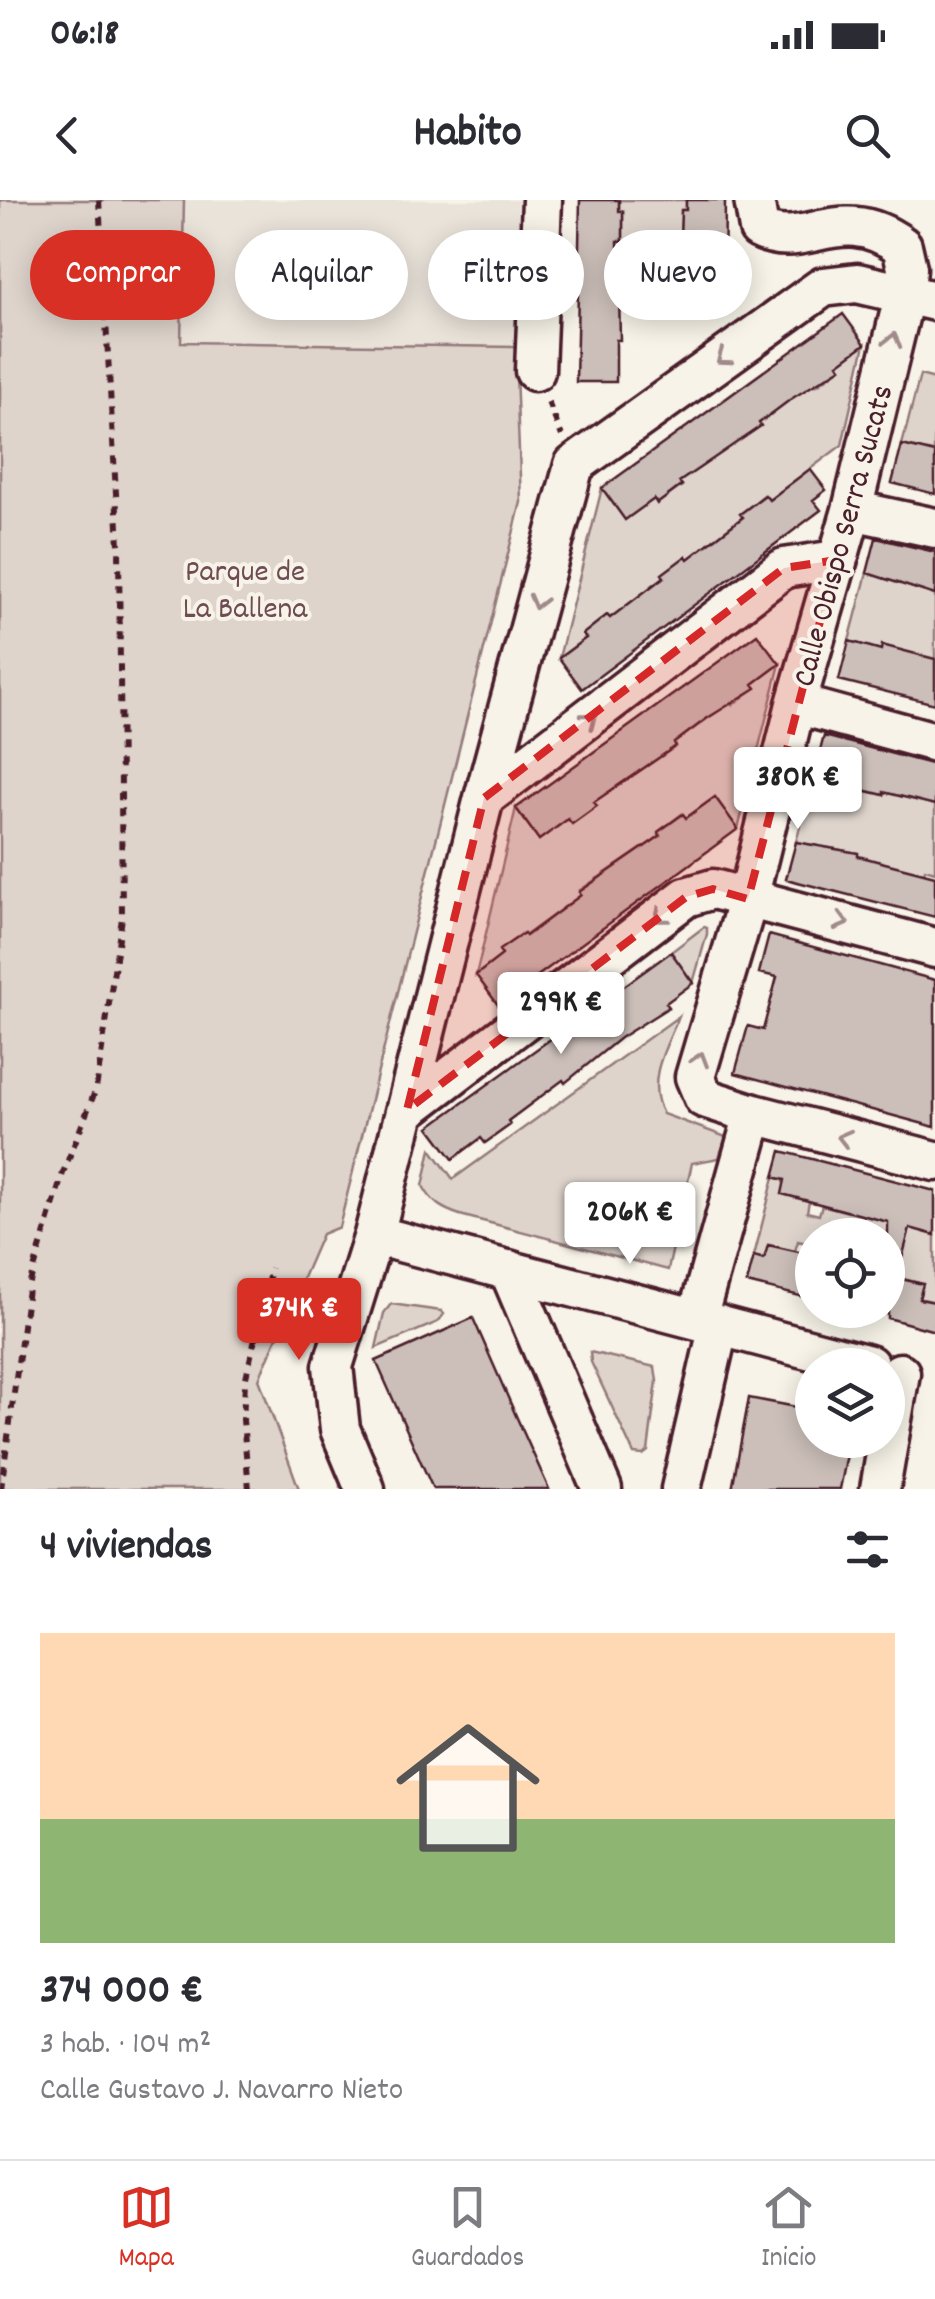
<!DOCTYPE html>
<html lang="es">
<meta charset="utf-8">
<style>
body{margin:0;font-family:Dekko,sans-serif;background:#f2f2f3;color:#2b2b33;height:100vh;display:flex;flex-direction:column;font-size:38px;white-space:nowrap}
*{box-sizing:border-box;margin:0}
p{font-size:32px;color:#7c7c81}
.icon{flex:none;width:55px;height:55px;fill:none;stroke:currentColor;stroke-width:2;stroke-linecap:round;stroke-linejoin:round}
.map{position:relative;height:1289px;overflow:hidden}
.sheet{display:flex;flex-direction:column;background:#fff;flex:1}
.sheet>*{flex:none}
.hud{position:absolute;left:30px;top:30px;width:875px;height:90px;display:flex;gap:20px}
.controls{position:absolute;left:795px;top:1018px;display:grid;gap:20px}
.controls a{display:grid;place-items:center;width:110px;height:110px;border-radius:50%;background:#fff;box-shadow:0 5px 25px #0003;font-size:50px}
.price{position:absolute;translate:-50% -85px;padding:0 22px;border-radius:10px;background:#fff;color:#222;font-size:32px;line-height:65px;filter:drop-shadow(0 2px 5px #0008)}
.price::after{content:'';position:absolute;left:50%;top:60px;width:30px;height:22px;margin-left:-15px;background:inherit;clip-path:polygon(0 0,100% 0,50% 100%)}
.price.active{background:#d93025;color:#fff}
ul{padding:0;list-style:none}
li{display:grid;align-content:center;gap:20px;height:530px;padding:0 40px}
li span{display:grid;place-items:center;height:310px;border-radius:0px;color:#555}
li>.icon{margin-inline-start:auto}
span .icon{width:180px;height:180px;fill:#fffc;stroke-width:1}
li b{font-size:42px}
h2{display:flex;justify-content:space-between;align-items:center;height:120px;padding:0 40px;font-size:42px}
.chip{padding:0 35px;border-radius:45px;background:#fff;box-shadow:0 5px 25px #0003;font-size:35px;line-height:90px}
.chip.active{background:#d93025;color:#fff}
.status{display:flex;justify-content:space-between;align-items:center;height:70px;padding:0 50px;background:#fff;direction:ltr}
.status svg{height:28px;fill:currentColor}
header{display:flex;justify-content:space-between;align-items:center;height:130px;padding:0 40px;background:#fff;font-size:45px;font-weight:700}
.menu{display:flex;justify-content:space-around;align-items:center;height:140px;border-top:2px solid #e1e1e2;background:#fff;font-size:28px;color:#7c7c81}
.menu a{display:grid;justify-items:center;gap:5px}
.menu .active{color:#d93025}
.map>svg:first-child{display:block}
.built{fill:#eae3da}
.green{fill:#ded4cc;stroke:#947a7c;stroke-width:2.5}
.building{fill:#ccbfb9;stroke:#4a1f2b;stroke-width:2.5}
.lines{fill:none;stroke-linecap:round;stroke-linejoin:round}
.minor-casing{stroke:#4a1f2b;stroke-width:45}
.path{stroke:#4a1f2b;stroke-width:6;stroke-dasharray:8 8;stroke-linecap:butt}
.minor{stroke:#f7f3e8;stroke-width:38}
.oneway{stroke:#a0898a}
.marked{fill:#d62828;fill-opacity:0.2;stroke:#d62828;stroke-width:8;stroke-dasharray:20 12;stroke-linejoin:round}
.labels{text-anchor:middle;stroke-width:8;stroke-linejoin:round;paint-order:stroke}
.street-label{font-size:32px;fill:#4a1f2b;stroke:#f7f3e8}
.park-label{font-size:32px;fill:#6f4c53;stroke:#f7f3e8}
</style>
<div class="status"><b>06:18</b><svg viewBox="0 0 49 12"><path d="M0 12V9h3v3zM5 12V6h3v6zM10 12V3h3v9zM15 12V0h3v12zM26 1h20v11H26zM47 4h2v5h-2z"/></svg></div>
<header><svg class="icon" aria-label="back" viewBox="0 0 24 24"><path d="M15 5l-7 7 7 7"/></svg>Habito<svg class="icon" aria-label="search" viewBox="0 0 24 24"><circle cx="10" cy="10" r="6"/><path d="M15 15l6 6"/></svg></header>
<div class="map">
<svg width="935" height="1289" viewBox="0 0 935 1289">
<rect width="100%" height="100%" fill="#f7f3e8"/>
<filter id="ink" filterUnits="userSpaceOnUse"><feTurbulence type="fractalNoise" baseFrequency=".01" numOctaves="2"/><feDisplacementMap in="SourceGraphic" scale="20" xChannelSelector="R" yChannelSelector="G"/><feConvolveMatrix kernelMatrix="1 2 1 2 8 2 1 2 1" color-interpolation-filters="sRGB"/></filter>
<g filter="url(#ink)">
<!-- built -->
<path class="built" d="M184,0H519L515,147L180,142Z"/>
<!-- green -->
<path class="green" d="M0,0H184L181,142L515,147L521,302L339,1027L322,1034L259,1179L299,1289H0Z
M619,0H686V10H682L680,40H685L684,87L621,110L617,109L618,41L623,40V12L619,11Z
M865,144L842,245L769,300L764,295L741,314L743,317L688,359L686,357L663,374L665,378L559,458L602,288L625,319L654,299L658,303L682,286L679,281L760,226L759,223L814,182L817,185L841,168L838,163Z
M920,175L935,179L934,253L902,245Z
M867,373L935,395V463L883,445L881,450L849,441Z
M780,464L738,629L715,597L686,618L682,614L658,632L660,636L579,691L581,695L526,735L523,733L500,750L502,755L476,775L516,608L539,640L568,619L572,623L596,606L594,602L675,547L674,543L729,503L732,505L755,488L753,484Z
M814,573L854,584V588L883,595L884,592L935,605V672L925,669L924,674L857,657L858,653L796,642Z
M704,727L707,728V734L693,783L671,752Z
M679,816C666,848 645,880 663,914L726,937L719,958L692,963L668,1070L460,1015C442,1009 432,1003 423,986L431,949L453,979Z
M774,977L785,980L809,1001L807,1012L819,1015L822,1005L848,1012L852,998L897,1024L907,1038L910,1028L935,1035V1102L919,1098L922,1084L896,1077L899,1067L888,1064V1035H812V1056L808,1055L810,1044L798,1041L795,1051L769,1045L764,1059L754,1056Z
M391,1104L441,1111L444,1114L438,1122L376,1148L384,1113Z
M590,1152L655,1167L657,1181L648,1251L643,1255L634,1254L591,1162Z"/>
<!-- building -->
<path class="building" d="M580,0H619V11H623V41H618L620,140H616V182H576Z
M686,0H725L724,88L684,87L685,40H680L681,10H686Z
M843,114L865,144L838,164L841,168L791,199L759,223L761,226L679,282L682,285L657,304L654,299L625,320L602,288Z
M902,245L935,253V294L892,283Z
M810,269L826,290L813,300L821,310L582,489L559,458L586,438L583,434L607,415L610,418L664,377L662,374L686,356L688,359L743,317L740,314L765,295L769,300Z
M876,338L935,352V395L867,373Z
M757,434L780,464L753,484L756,488L706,519L674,543L676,546L594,602L597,606L572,624L568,619L539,640L516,608Z
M849,441L881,450L882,445L935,459V504L839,480Z
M824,536L935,565V605L884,592V595L854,588V584L814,573Z
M715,597L738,629L498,805L476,775L502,755L499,750L524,733L526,736L581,695L579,692L660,636L658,632L683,614L686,618Z
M796,642L858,653V656L935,676V717L786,679Z
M769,735L935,780V927L735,873L748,826L763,830L777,777L759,773Z
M671,752L693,783L666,803L669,807L620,838L565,883L563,880L508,921L510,925L485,943L481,938L453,959L429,927Z
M781,951L935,991V1035L910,1028L897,1078L923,1084L919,1099L935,1102V1131L888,1118V1022L782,994L785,980L774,977Z
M768,1045L812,1055V1099L747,1083L754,1056L764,1059Z
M473,1118L517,1218L549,1289H433L376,1161Z
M749,1198L812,1210V1240H850L840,1289H732Z"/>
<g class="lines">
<defs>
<path id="minor" d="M535,171L542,0
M852,310L935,328
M796,504L935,542
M484,598L784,368L836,360
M407,910L686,697L713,689L935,748
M754,914L935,961
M374,1035L869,1165
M509,1070L602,1289
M697,1119L754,914L704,898L695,877L748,699L796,504L852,310L905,93L907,68L902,46C839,0 806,53 759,29L754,0
M365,1289L340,1229L333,1166L374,1035L484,598L574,265L823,87L857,83L935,101
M681,1289L719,1125
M880,1289L900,1173"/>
</defs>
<!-- minor casing -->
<use href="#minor" class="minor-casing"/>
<!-- path -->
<path class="path" d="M548,202L562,236
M1,1289L28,1089L63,973L96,889L122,718L119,345L99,0
M249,1289L243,1220L245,1182L271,1068"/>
<!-- minor -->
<use href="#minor" class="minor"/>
</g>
<!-- one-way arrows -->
<defs><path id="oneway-chevron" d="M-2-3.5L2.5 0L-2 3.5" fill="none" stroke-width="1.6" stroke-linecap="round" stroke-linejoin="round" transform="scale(2.5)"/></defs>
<g class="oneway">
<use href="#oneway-chevron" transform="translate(893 140) rotate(-76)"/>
<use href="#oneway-chevron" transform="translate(723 158) rotate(144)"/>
<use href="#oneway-chevron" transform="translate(537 402) rotate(105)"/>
<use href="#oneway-chevron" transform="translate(590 519) rotate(-38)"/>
<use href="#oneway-chevron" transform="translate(660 717) rotate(142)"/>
<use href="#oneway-chevron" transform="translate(842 722) rotate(16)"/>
<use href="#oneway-chevron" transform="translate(700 859) rotate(-73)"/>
<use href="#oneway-chevron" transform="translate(844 938) rotate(-166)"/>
</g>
</g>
<!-- marked area -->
<path class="marked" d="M836,360L748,699L713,689L686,697L407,910L484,598L784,368Z"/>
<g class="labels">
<!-- street labels -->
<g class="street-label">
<text transform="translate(841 335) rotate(-75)" y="11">Calle Obispo Serra Sucats</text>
</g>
<!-- park labels -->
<g class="park-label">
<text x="245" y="380">Parque de<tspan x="245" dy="37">La Ballena</tspan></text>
</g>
</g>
</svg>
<div class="controls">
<a><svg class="icon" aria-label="locate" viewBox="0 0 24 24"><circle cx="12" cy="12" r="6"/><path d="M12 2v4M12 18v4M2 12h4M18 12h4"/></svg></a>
<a><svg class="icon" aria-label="layers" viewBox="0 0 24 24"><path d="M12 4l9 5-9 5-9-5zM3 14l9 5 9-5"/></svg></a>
</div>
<b class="price" style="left:798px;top:632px">380K €</b>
<b class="price" style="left:561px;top:857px">299K €</b>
<b class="price" style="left:630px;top:1067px">206K €</b>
<b class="price active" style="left:299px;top:1163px">374K €</b>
<div class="hud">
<a class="chip active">Comprar</a>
<a class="chip">Alquilar</a>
<a class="chip">Filtros</a>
<a class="chip">Nuevo</a>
</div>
</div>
<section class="sheet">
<h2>4 viviendas<svg class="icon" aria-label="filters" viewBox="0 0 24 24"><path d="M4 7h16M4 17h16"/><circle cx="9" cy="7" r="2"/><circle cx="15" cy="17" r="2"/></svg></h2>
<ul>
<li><span style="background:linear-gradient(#ffd9b3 60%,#8fb573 0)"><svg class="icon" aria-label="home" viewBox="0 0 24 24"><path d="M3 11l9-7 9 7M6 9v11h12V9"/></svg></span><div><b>374 000 €</b><p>3 hab. · 104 m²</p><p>Calle Gustavo J. Navarro Nieto</p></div></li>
</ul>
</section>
<nav class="menu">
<a class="active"><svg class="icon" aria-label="map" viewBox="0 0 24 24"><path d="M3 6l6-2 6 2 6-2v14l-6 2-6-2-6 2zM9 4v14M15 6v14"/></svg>Mapa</a>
<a><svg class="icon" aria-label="saved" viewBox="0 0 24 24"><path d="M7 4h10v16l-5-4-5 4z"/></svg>Guardados</a>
<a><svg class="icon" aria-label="home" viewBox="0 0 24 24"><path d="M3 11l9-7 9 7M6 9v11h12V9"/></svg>Inicio</a>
</nav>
